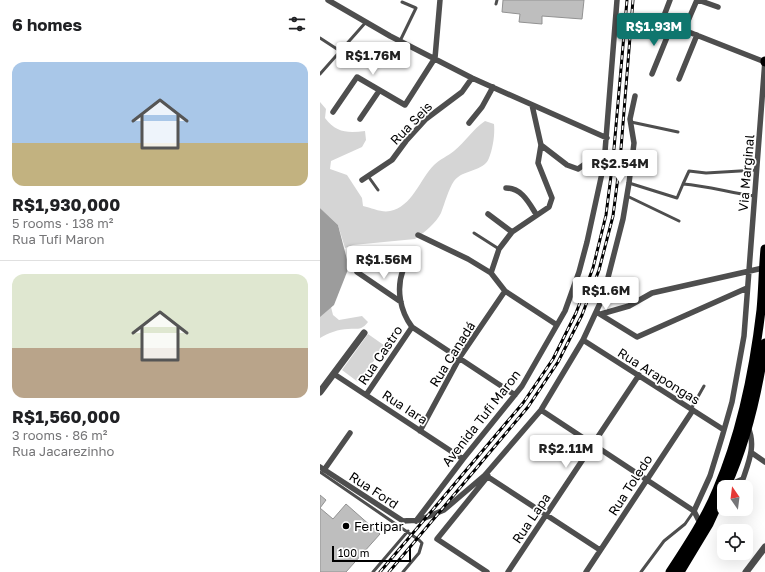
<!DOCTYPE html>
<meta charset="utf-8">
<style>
body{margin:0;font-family:"Golos Text",sans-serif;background:#f2f2f2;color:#202124;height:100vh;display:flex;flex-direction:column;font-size:15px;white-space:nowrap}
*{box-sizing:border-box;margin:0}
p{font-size:13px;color:#757577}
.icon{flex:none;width:22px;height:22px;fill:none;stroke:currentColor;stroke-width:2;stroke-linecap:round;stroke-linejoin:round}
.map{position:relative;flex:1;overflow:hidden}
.sheet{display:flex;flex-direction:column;background:#fff;width:320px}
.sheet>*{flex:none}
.needle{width:26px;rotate:346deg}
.tools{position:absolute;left:397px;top:480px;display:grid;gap:8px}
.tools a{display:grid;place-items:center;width:36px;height:36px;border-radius:8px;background:#fff;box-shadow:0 4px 16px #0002;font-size:20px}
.scale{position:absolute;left:12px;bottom:10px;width:79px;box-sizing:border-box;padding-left:4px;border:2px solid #000;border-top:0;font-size:11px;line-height:14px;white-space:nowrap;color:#000;-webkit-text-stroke:3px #fff;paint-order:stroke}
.price{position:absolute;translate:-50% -34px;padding:0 9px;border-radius:4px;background:#fff;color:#222;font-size:13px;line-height:26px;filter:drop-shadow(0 1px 2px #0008)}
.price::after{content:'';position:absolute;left:50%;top:24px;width:12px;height:9px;margin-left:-6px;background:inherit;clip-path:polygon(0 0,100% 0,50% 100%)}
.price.on{background:#0f766e;color:#fff}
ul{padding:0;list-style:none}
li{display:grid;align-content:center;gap:8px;height:212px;padding:0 12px}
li+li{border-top:1px solid #e0e0e0}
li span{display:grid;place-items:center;height:124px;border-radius:12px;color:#555}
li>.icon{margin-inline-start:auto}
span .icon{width:72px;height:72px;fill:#fffc;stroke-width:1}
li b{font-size:17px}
h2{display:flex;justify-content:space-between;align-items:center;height:48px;padding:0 12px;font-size:17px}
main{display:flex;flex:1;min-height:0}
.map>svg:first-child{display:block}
.green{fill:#d5d5d5}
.water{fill:#9c9c9c}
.building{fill:#bebebe;stroke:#929292}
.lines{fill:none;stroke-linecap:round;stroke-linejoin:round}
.service{stroke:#4e4e4e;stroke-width:3}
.minor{stroke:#4e4e4e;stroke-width:5.5}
.tertiary{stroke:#4e4e4e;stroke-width:7}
.trunk{stroke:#000;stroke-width:9}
.rail-casing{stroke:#000;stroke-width:3}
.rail{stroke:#fff;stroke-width:1.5;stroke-dasharray:4.5;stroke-linecap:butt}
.poi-dot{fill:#000;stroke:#fff;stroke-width:1.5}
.labels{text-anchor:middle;stroke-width:3.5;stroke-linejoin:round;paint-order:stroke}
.street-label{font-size:13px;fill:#000;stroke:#fff}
.poi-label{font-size:13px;fill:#000;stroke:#fff;text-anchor:start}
</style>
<main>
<section class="sheet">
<h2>6 homes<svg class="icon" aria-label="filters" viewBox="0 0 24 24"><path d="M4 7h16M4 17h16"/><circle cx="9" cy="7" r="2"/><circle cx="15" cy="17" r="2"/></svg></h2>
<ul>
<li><span style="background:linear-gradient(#a9c7e8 65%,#c2b280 0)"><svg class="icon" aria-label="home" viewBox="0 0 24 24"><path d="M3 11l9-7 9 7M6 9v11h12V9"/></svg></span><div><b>R$1,930,000</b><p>5 rooms · 138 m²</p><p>Rua Tufi Maron</p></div></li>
<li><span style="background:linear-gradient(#dfe7d0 60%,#b9a48a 0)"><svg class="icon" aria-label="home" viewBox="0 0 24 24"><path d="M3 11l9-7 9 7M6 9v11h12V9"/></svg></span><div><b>R$1,560,000</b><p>3 rooms · 86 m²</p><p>Rua Jacarezinho</p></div></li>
</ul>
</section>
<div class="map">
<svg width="445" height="572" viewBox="0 0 445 572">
<rect width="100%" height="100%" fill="#fff"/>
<!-- green -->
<path class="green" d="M0,102L6,109L5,118C16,133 28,133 45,131L46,140L42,147L11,161L10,169L27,175L42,198L43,206C52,208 62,213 70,211C92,207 100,179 114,165C120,159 128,156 134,151C145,142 153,129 165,121L174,124C175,134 173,148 169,158C164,172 143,169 134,181C128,190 125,203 121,213C116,223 104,233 95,239L33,245L25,248L18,225L0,208Z
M3,307H11L13,315L19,320L42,316L48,322C41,331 38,328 28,329C19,329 8,333 0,338V309Z
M48,334L65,346L38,382L22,370Z"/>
<!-- water -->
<path class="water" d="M0,208L18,225L29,267L14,305L0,317Z"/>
<!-- building -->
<path class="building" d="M183,0H264L262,19L222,16V24L199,22L200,14L182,12Z
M0,495L6,500L0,508L13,519L26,504L60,534L26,572H0Z"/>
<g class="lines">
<!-- service -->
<path class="service" d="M176,4L177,0
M0,38L20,51
M80,41L96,8L82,2
M0,74L46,22
M311,122L358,132
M48,176L58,190
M309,183L357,198L363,184C388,186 411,193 435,196
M363,184L369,171L386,173L437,170
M307,196L359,221
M154,233L179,249
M371,409L384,386
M0,472L99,540L102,543L99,553L83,572
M53,572L88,531
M321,572L344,541L365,524L374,511"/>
<!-- minor -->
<path class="minor" d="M8,0L70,36L152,78L287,138
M378,0L398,7
M328,16L445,62
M342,21L350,0
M364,30L377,0
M332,74L352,25
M359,79L377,35
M13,112L37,77L85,105L115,58L120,0
M40,119L59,91
M149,123L162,107L173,87
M221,145L247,165L258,169L269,161L284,164
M42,180L72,160L86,141L106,119L142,92L152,78
M186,188C202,188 209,203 216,214
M168,214L192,232
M98,235L148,259L171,273L185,291L237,325
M83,270C76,289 80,311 92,327L195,395
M37,272L81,302
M171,273L179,249L192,232L229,207L232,198L218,163L221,145L212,105
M278,313L317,337L427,288
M281,314L309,306L332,293L443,268
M263,340L404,430
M14,374L143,459
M46,395L92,327
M221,410L374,511L380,523
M100,431L140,357L185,291
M432,453L445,462
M0,467L83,521L100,520L124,510L165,475L221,410L263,340L283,297L303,219L309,183L314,143L310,119L315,96
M4,470L30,433
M165,475L280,550
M407,486L423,479C429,461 436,445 428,427
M374,511L390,476L402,437L412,402L424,336L445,60
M96,521L143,459L202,386L245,311L259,272L267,242L284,164L297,0
M167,572L117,539L168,476
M188,572L319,375
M266,572L373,410"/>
<!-- tertiary -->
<path class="tertiary" d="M0,392L44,333
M426,572L445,547"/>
<!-- trunk -->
<path class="trunk" d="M445,61V62
M406,487C426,443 438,392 445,343
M350,572C367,546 385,519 397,490C421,434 434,370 441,310C443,289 443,269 445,249
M360,572L389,524L404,491"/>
<defs>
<path id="rail" d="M60,572L203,403L233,359L256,313L273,268L286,215L293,160L307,0
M69,572L208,407L238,362L262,315L279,270L293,216L300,161L313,0"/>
</defs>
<!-- rail casing -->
<use href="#rail" class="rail-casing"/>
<!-- rail -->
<use href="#rail" class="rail"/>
</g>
<!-- markers -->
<circle class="poi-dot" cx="26" cy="526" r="4"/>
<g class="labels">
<!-- street labels -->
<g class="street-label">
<text transform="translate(91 123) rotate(-46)" y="5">Rua Seis</text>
<text transform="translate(426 173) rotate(-85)" y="5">Via Marginal</text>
<text transform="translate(132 354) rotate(-58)" y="5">Rua Canadá</text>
<text transform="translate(60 355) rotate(-56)" y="5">Rua Castro</text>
<text transform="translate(339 376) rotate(32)" y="5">Rua Arapongas</text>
<text transform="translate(85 407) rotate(33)" y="5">Rua Iara</text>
<text transform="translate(161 418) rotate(-52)" y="5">Avenida Tufi Maron</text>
<text transform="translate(310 485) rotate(-57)" y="5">Rua Toledo</text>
<text transform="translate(54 490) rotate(33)" y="5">Rua Ford</text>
<text transform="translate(211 518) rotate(-56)" y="5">Rua Lapa</text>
</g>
<!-- poi labels -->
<g class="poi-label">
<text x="34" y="531">Fertipar</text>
</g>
</g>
</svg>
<div class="tools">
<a><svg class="needle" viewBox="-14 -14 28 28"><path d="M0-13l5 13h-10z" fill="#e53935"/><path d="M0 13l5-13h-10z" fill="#757577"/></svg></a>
<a><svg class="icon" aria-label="locate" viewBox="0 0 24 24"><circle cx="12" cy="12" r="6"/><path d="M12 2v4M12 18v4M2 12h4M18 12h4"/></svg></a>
</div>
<div class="scale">100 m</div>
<b class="price on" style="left:334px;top:47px">R$1.93M</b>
<b class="price" style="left:53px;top:76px">R$1.76M</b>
<b class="price" style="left:300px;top:184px">R$2.54M</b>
<b class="price" style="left:64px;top:280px">R$1.56M</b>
<b class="price" style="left:286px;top:311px">R$1.6M</b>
<b class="price" style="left:246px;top:469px">R$2.11M</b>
</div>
</main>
